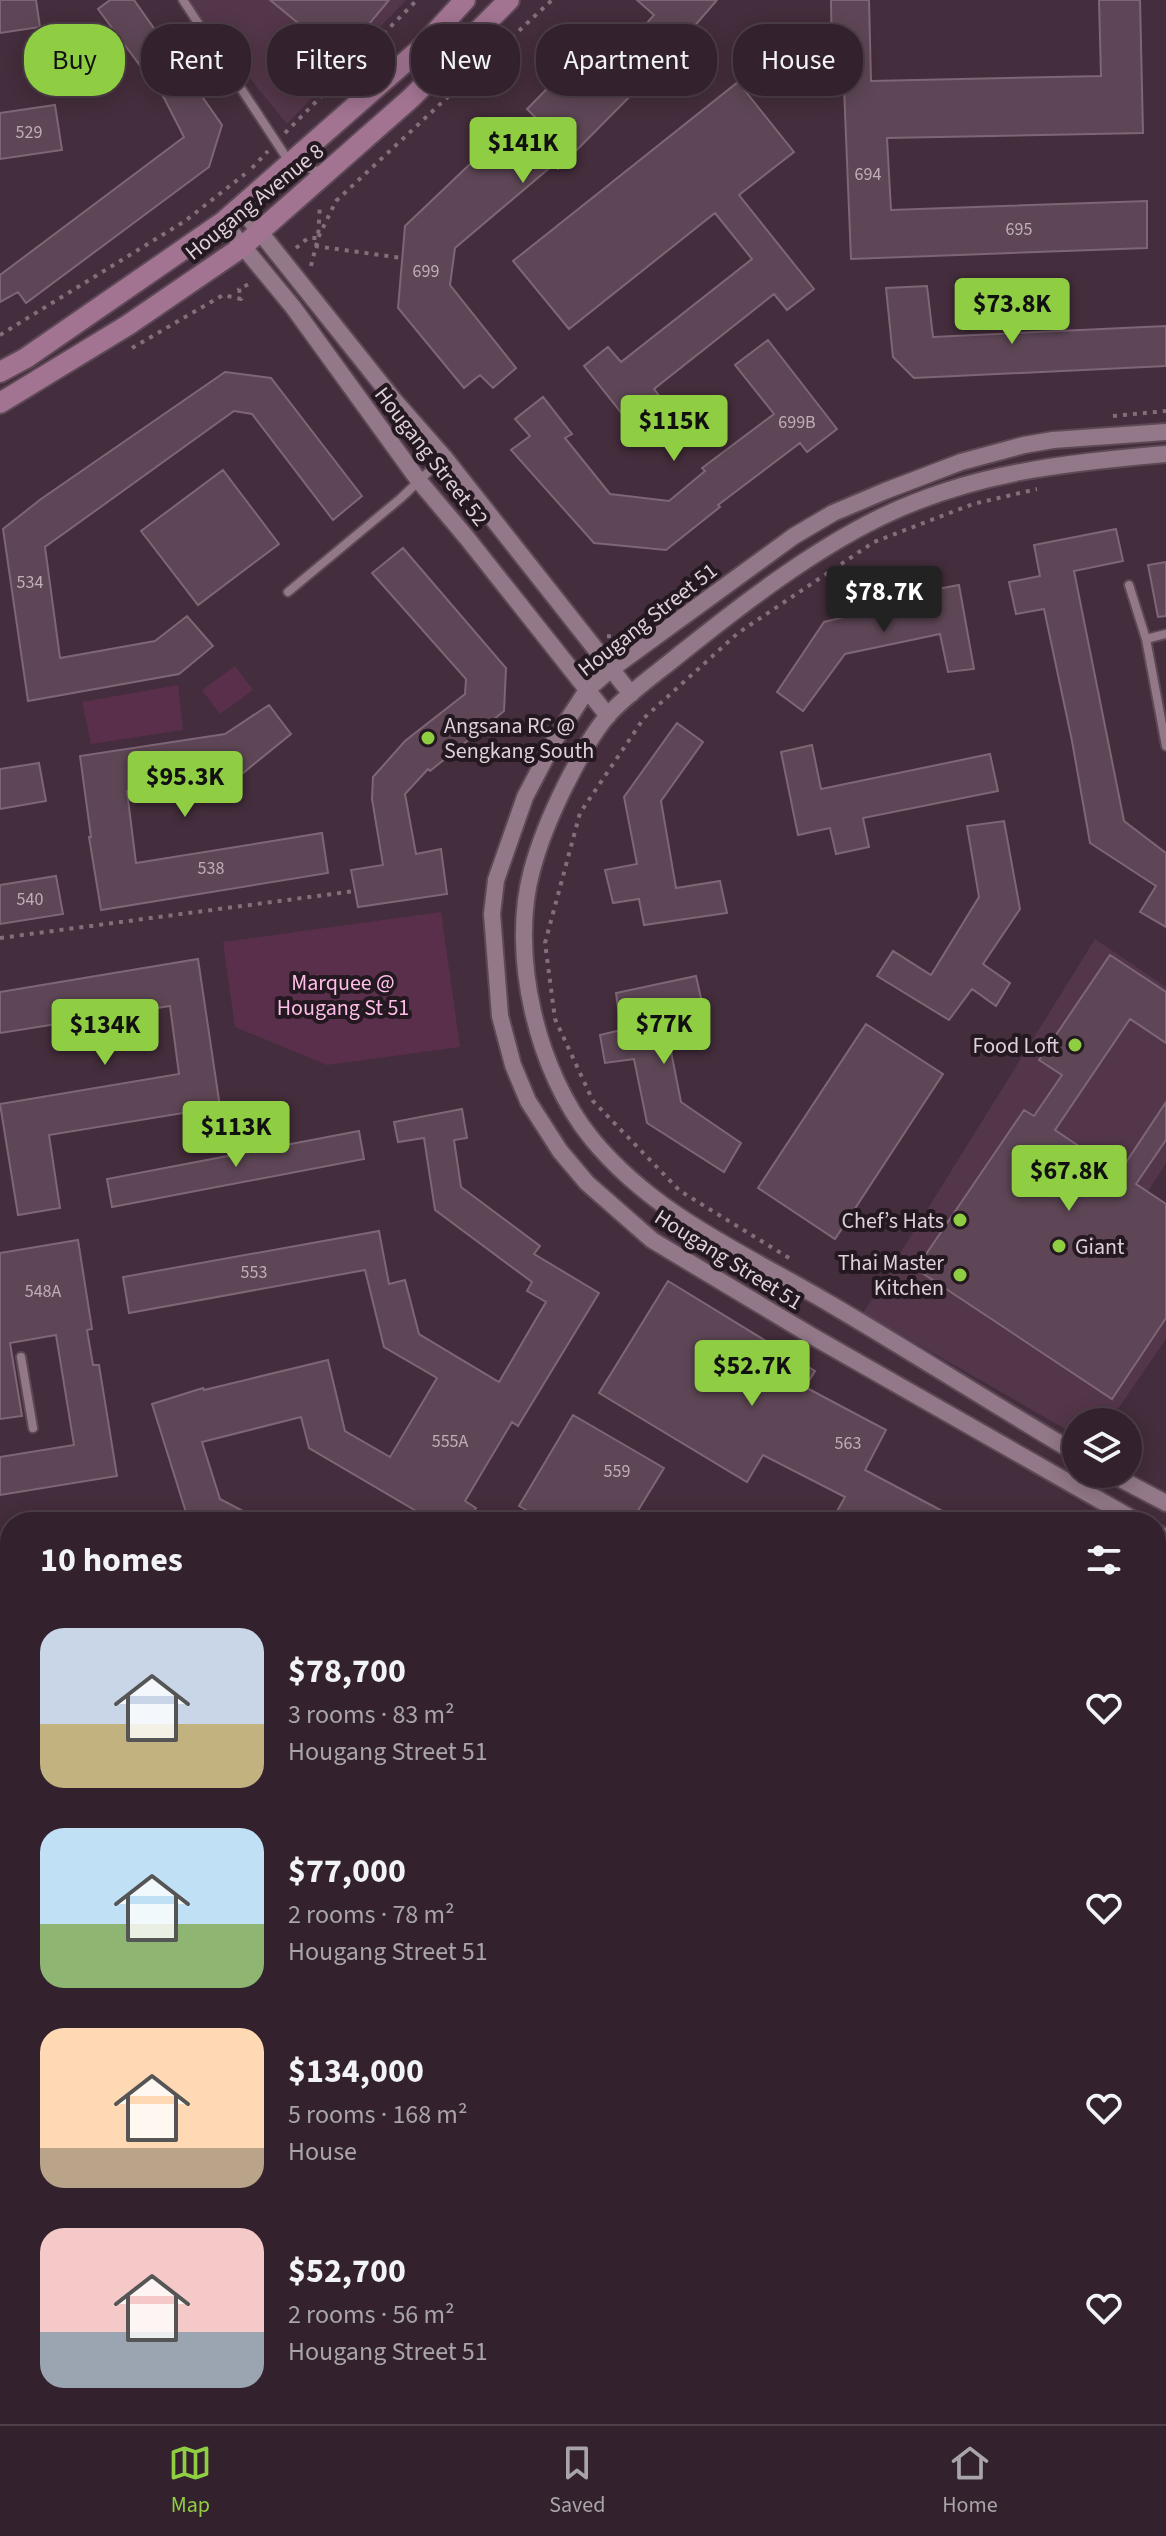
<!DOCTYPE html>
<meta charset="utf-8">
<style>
body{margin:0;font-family:"Source Sans 3",sans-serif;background:#3b2a35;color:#f1f3f6;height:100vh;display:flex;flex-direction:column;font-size:30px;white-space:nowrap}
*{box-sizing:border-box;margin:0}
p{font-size:26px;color:#a9a4aa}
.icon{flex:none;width:44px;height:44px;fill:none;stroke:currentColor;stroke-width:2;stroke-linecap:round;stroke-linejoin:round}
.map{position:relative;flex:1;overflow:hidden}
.side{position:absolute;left:0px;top:1512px;width:1166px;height:912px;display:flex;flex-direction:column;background:#33222d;border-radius:32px 32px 0 0;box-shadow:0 4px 20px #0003,0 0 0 2px #4e3f49}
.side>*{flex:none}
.banner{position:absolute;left:24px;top:24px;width:1118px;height:72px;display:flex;gap:16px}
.fabs{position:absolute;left:1062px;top:1408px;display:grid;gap:16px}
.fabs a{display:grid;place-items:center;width:80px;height:80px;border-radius:50%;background:#33222d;box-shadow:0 4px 20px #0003,0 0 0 2px #4e3f49;font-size:40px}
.price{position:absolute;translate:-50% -68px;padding:0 18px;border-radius:8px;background:#8fcd42;color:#111;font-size:26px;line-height:52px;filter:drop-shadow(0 2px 4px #0008)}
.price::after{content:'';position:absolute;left:50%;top:48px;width:24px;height:18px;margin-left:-12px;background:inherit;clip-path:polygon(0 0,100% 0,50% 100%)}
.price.active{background:#222;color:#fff}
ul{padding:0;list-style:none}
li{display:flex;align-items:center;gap:24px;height:200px;padding:0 40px}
li span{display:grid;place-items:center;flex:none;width:224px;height:160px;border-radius:24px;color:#555}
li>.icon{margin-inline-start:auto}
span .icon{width:96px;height:96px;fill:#fffc;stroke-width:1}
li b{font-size:34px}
h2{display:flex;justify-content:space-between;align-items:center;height:96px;padding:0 40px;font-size:34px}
.pill{padding:0 28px;border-radius:32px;background:#33222d;box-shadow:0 4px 20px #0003,0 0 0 2px #4e3f49;font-size:28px;line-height:72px}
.pill.active{background:#8fcd42;color:#111}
.tabs{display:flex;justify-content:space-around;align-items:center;height:112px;border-top:2px solid #4e3f49;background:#33222d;font-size:22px;color:#a9a4aa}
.tabs a{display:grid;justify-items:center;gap:4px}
.tabs .active{color:#8fcd42}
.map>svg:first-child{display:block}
.built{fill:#533649}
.green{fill:#5a2f4c}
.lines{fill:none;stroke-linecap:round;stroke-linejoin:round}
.canal{stroke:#8c567a;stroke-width:20}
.building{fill:#5e4656;stroke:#7f6676;stroke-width:2}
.service-casing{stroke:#5d4956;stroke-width:12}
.minor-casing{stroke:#5d4956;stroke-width:20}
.secondary-casing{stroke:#5d4956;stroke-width:24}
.primary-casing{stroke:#5d4956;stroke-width:24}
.path{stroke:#836f7b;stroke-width:4;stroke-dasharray:4 6;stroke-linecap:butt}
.service{stroke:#927888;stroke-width:8}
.minor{stroke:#927888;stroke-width:16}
.secondary{stroke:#a27492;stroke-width:20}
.primary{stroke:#b2719c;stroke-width:20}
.poi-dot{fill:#8fcd42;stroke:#241920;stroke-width:3}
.labels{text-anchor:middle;stroke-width:8;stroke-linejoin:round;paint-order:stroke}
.number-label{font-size:18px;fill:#bfaeb8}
.street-label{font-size:22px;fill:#dfd0d9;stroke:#241920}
.poi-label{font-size:22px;fill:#dfd0d9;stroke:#241920;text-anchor:end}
.park-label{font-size:22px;fill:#ffbde7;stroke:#241920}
</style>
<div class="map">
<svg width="1166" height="2424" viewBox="0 0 1166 2424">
<rect width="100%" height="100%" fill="#442d3c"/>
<!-- built -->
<path class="built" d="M186,0H406L287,124Z
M1095,939L1166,987V1163L1144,1198L1166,1212V1339L1109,1422H1076V1435L863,1313Z"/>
<!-- green -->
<path class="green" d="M235,666L253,690L220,714L202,690Z
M178,685L183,730L91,744L82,702Z
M441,912L460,1047L327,1065L235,1027L223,942Z
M595,2414H771L766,2424H613Z"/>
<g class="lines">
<!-- canal -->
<path class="canal" d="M0,1588L10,1589"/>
</g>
<!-- building -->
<path class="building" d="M0,0H36L40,27L0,33Z
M110,0H134L222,125L209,167L26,303L18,292L0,302V275L184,137L164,98L98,9Z
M270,0H389L341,58Z
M637,0H717L660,66L558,169L553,165L455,248L450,285L516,368L493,388L480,375L464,388L398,308L405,226L488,147L503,162L519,149L521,151L544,126L527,109L602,33L621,52L654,15Z
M831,0H869L871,81L1101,76L1099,0H1140L1143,133L887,138L891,210L1147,201V248L851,259L843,63H832Z
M738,82L794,152L739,195L814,289L787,310L774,294L654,389L674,415L643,440L584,366L608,347L621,362L752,259L715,213L569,329L513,261Z
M55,105L62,150L0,159V113Z
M927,286L933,337L1166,326V366L914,378L893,357L886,288Z
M768,340L837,429L807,452L800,443L718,505L720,507L666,550L594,543L511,450L530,436L515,419L543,397L572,434L565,438L610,494L669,501L705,471L702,468L774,414L735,365Z
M225,372L271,378L362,496L333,520L252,414L234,411L45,547L60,658L155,641L187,616L213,646L179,674L28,701L3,529L41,499Z
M223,470L279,544L198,605L141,531Z
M1116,529L1123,561L1074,571L1124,821L1166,853V927L1140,912L1156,886L1090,843L1072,741L1044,609L1016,614L1009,582L1040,576L1034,545Z
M403,548L506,668L504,711L430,771L428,769L405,794L416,854L441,849L447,894L358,907L351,870L383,865L372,799L373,777L405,741L465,694L466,679L372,573Z
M1166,562V616L1158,617L1148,565Z
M922,567L927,591L959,585L974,669L948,672L940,634L845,654L803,711L777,692L824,622L898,604L893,572Z
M269,705L291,734L243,773L127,791L136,863L322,833L328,873L101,910L89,837H91L80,756L225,734Z
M677,723L703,742L661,801L676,888L720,881L727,913L644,925L639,899L613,903L605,870L637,864L624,797Z
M812,745L821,789L990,754L998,791L863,818L869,847L836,854L830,828L798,835L781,752Z
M39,763L46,801L0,809V769Z
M1004,821L1020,909L983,964L1010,983L996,1006L972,989L949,1020L877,976L893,951L931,975L979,897L967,826Z
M56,876L63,914L0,924V885Z
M1110,955L1166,992V1043L1130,1019L1055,1130L1119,1173L1166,1102V1140L1136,1184L1166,1204V1318L1112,1399L916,1269L1024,1110L1034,1116L1062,1075L1039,1060Z
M198,959L220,1107L49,1135L60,1208L18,1215L0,1104L179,1074L170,1006L0,1033V992Z
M696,976L703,1007L664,1016L681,1102L741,1143L724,1172L647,1123L634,1059L605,1063L600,1035L621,1030L616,993Z
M866,1024L943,1074L835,1239L758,1188Z
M462,1109L467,1138L454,1140L461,1187L540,1246L534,1254L599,1293L518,1426L512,1422L465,1501L476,1508L467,1522H435L309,1448L301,1417L202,1442L220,1499L264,1522H189L152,1404L203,1388L204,1390L328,1360L345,1431L390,1457L437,1378L384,1347L365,1270L129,1313L123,1277L379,1231L389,1284L405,1280L419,1334L499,1382L546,1302L527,1291L532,1282L435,1210L424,1138L398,1142L394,1122Z
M359,1131L364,1159L112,1207L107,1179Z
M78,1240L92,1329L87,1330L93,1365H99L117,1476L0,1495V1457L74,1445L56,1335L10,1343L22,1416L0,1419V1253Z
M668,1281L815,1371L805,1387L886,1430L865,1470L963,1522H831L845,1497L763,1455L747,1482L599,1393Z
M573,1415L664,1468L631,1522H547L519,1506Z"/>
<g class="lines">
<defs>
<path id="service" d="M183,0L290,163L317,171L324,169
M1129,585L1146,639L1166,746
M288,592L401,498L444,457
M1146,639L1166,634
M21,1357L33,1428
M0,1996L10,1966
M0,2241L10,2248
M0,2265L10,2257
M133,2414L141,2424
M394,2424L400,2414"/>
<path id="minor" d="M240,207L394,400L444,457L631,694
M223,222L293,307L419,481L467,538L608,716
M1076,1453C994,1405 914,1353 832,1305C748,1255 656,1217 592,1139C537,1072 509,954 532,870C540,840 552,812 566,784C578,761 592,733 610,713C631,691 657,673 680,654C741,605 811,551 881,517C974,472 1065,463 1166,454
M1111,1474L1166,1503
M1138,1522L812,1336L652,1240L587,1183L560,1151L528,1101L513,1065L500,1016L492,914L496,880L525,797L556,738L587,690L610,670L794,536L833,513L885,491L961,462L1024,445L1053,440L1166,432
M1156,1532L1166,1538
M0,2312L10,2326
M0,2366L10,2380
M34,2414L41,2424
M75,2414L82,2424"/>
<path id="secondary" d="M0,372L26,358L223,222L419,50L465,0
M0,403L128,325L242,247L411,98L509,0"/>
<path id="primary" d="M0,1649L10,1650
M0,1679L10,1681
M1156,1778L1166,1760
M1156,1858L1166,1840
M1156,2222L1166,2228
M1156,2260L1166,2266
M794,2424L800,2414
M837,2424L843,2414"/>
</defs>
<!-- service casing -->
<use href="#service" class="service-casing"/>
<!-- minor casing -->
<use href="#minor" class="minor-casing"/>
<!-- secondary casing -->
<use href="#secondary" class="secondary-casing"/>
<!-- primary casing -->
<use href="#primary" class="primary-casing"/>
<!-- path -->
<path class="path" d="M285,133L417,0
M252,168L268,151
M315,246L402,258
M296,248L308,238H318L320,204
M311,266L318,238L336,201L552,0
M0,335L185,221L245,174
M132,348L223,295L241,299L239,289L251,283
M1113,416L1166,411
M607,636L626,638
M0,938L355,891
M789,1258L680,1191L593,1101L555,1019L545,943L580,813L644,718L738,633L874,542L973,504L1037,489
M0,1578L10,1579
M0,1720H10
M1156,1918L1166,1901
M1156,2188L1166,2194
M0,2286L6,2295
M563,2414L581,2424
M764,2424L770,2414
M884,2424L890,2414"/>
<!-- service -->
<use href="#service" class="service"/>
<!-- minor -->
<use href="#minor" class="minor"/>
<!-- secondary -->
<use href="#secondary" class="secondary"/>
<!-- primary -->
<use href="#primary" class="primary"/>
</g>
<!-- markers -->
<g class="poi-dot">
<circle cx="428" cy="738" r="8"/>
<circle cx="1075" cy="1045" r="8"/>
<circle cx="960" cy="1220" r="8"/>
<circle cx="1059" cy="1246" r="8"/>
<circle cx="960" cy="1275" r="8"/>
</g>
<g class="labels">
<!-- number labels -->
<g class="number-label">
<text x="29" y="138">529</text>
<text x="868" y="180">694</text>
<text x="1019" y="235">695</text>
<text x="426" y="277">699</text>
<text x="797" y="428">699B</text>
<text x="30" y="588">534</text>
<text x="211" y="874">538</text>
<text x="30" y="905">540</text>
<text x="254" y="1278">553</text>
<text x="43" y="1297">548A</text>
<text x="450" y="1447">555A</text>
<text x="848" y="1449">563</text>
<text x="617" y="1477">559</text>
</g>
<!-- street labels -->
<g class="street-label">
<text transform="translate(254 201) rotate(-39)" y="8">Hougang Avenue 8</text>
<text transform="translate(432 456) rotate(52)" y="8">Hougang Street 52</text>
<text transform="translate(647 619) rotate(-38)" y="8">Hougang Street 51</text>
<text transform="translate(729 1259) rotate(32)" y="8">Hougang Street 51</text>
</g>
<!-- poi labels -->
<g class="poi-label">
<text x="444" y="733" text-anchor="start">Angsana RC @<tspan x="444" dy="25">Sengkang South</tspan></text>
<text x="1059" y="1053">Food Loft</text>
<text x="944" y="1228">Chef’s Hats</text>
<text x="1075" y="1254" text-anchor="start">Giant</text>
<text x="944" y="1270">Thai Master<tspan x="944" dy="25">Kitchen</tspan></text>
</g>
<!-- park labels -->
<g class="park-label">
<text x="343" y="990">Marquee @<tspan x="343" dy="25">Hougang St 51</tspan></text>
</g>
</g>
</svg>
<div class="fabs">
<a><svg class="icon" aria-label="layers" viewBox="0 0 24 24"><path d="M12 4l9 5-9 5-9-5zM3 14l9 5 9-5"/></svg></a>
</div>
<b class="price" style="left:523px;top:185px">$141K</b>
<b class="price" style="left:1012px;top:346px">$73.8K</b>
<b class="price" style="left:674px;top:463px">$115K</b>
<b class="price active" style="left:884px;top:634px">$78.7K</b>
<b class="price" style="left:185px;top:819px">$95.3K</b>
<b class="price" style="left:664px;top:1066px">$77K</b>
<b class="price" style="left:105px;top:1067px">$134K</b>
<b class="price" style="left:236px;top:1169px">$113K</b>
<b class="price" style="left:1069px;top:1213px">$67.8K</b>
<b class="price" style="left:752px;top:1408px">$52.7K</b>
<div class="banner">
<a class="pill active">Buy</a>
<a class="pill">Rent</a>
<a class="pill">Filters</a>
<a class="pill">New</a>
<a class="pill">Apartment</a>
<a class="pill">House</a>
</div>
<section class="side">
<h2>10 homes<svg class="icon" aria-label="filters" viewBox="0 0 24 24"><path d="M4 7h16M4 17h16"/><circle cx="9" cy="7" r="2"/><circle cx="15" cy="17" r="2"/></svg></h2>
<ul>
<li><span style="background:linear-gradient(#c9d6e8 60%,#c2b280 0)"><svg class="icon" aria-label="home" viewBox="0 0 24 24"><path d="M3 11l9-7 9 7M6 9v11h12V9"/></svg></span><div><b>$78,700</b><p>3 rooms · 83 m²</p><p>Hougang Street 51</p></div><svg class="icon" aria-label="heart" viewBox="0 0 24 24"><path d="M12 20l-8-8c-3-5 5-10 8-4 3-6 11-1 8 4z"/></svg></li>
<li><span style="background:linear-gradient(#bfe0f5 60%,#8fb573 0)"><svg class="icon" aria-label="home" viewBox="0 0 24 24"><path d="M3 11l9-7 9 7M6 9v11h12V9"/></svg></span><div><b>$77,000</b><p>2 rooms · 78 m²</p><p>Hougang Street 51</p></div><svg class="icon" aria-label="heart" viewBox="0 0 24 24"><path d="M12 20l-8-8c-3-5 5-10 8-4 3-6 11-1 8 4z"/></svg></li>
<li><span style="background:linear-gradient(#ffd9b3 75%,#b9a48a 0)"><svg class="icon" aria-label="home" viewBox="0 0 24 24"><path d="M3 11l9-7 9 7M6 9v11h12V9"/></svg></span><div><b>$134,000</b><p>5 rooms · 168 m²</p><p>House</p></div><svg class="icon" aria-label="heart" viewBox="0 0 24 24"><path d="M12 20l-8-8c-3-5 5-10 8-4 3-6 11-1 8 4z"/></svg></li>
<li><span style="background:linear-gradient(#f6c9c9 65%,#9aa5b1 0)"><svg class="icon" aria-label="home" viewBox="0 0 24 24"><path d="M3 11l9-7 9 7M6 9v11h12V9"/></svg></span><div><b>$52,700</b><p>2 rooms · 56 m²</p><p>Hougang Street 51</p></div><svg class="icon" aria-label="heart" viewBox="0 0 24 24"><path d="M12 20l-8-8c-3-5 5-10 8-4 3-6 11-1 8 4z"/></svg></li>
</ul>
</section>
</div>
<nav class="tabs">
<a class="active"><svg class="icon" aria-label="map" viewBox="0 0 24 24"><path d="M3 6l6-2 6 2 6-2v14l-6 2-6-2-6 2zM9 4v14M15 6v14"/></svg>Map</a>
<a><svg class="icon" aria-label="saved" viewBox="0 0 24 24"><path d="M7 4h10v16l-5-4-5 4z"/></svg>Saved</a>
<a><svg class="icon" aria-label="home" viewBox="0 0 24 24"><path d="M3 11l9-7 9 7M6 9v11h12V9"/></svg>Home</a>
</nav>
